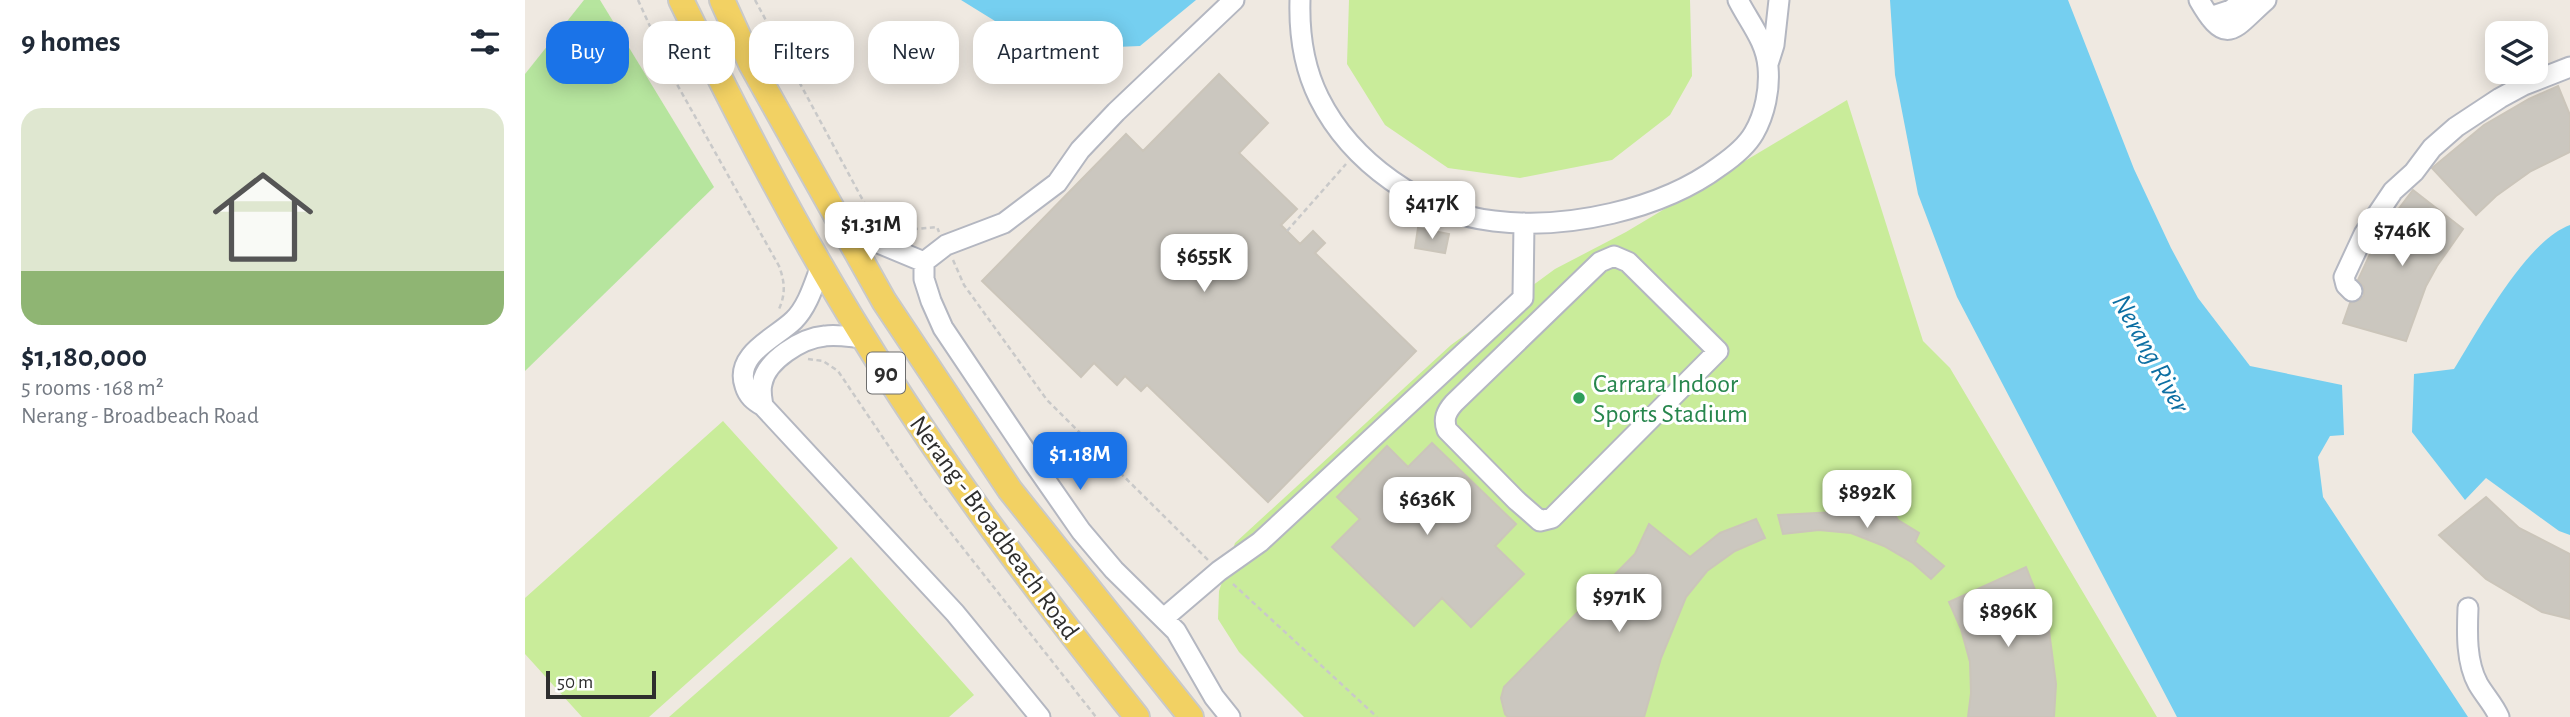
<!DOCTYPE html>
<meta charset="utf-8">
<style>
body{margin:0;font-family:"Alegreya Sans",sans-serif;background:#f2f2f3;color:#1f2937;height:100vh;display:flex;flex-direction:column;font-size:26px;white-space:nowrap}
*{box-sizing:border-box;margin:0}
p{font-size:23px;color:#747a83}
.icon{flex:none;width:38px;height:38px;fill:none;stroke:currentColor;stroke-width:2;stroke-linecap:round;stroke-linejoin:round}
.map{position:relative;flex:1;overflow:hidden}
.sheet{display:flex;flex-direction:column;background:#fff;width:525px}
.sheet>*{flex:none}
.guide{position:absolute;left:21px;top:21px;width:665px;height:63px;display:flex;gap:14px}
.fabs{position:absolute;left:1960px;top:21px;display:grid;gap:14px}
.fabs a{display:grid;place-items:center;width:63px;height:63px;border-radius:14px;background:#fff;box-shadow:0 4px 18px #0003;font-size:35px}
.scale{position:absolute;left:21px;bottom:18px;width:110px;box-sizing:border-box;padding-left:7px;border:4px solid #2e2e2e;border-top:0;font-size:19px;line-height:24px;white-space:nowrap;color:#2e2e2e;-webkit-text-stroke:5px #fff;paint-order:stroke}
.price{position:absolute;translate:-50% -60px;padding:0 16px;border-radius:14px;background:#fff;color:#222;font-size:23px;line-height:46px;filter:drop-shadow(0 2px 4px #0008)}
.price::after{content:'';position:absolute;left:50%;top:42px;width:21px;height:16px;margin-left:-10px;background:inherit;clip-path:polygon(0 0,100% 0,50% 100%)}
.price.current{background:#1a73e8;color:#fff}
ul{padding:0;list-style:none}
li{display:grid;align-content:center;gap:14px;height:371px;padding:0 21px}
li+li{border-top:2px solid #e0e1e3}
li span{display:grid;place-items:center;height:217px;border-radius:21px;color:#555}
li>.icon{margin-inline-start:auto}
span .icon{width:126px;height:126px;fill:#fffc;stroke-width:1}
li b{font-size:30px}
h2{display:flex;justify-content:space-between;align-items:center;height:84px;padding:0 21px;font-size:30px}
.pill{padding:0 24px;border-radius:21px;background:#fff;box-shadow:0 4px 18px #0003;font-size:24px;line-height:63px}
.pill.current{background:#1a73e8;color:#fff}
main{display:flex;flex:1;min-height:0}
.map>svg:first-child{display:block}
.green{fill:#b6e59e}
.pitch{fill:#c9ec9a}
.water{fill:#75cff0}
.building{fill:#cbc7bf;stroke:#cbc5ba;stroke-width:2}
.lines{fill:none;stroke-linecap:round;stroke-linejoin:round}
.minor-casing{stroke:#b4b7c1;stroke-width:23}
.major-casing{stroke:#c9c9c9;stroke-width:28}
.path{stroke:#c9c9c9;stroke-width:2.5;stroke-dasharray:5 3.5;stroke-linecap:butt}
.minor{stroke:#fff;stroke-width:19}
.major{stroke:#f2d163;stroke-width:24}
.leisure-dot{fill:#2e9e5b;stroke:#fff;stroke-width:2.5}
.labels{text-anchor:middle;stroke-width:6;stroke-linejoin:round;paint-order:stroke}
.shield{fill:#fff;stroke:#6d6d6d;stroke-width:2}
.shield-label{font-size:24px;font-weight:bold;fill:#2e2e2e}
.leisure-label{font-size:26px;fill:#27864d;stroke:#fff;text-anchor:start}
.street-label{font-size:26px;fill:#2e2e2e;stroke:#fff}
.water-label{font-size:28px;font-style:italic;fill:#0d6fa3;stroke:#fff}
</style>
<main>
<section class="sheet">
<h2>9 homes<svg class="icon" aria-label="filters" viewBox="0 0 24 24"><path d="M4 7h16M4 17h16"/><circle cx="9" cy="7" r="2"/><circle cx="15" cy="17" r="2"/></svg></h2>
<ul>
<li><span style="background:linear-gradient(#dfe7d0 75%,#8fb573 0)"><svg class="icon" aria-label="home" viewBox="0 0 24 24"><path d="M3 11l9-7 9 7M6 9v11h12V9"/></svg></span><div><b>$1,180,000</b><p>5 rooms · 168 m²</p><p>Nerang - Broadbeach Road</p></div></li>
</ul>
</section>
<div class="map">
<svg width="2045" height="717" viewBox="0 0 2045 717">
<rect width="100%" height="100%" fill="#efe9e1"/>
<!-- green -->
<path class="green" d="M59,0H75L189,187L0,371V74Z"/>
<!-- pitch -->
<path class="pitch" d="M824,0H1165L1167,76L1145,115L1087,160L995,178L923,168L860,125L822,64Z
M1322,100L1398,341L1425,368L1632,717H779L714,652L693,619L694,591L710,543L926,345L1030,269L1101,232Z
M198,421L313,548L124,717H57L0,654V598Z
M326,557L449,695L424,717H144Z"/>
<!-- water -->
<path class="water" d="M436,0H671L615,46L517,50Z
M1365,0H1543L1609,169L1646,248L1673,298L1725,366L1817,385L1819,435L1805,436L1793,457L1798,497L1943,717H1652L1432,297L1393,194L1370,75Z
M2045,225V535L2034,531L1961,478L1940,500L1887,432L1889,374L1929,369C1954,329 2001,241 2045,225Z"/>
<!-- building -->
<path class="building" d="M694,74L743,123L714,153L772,209L756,225L775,244L788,231L800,243L790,253L891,351L743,502L622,385L616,391L600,376L592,385L569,363L556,377L457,281L601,134L618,151Z
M2033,86L2045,115V152L2006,171L1971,196L1951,215L1907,168L1959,125L2004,99Z
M1888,190L1938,229L1912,266L1901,286L1881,341L1818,323L1825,303L1835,300L1839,295V287L1833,280L1846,252L1857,231Z
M893,228L924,234L920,253L890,248Z
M907,443L991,524L970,546L999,574L946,627L917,598L889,626L807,547L835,519L812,497L862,446L883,467Z
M1961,497L1994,528L2045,554V619L2017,612L1961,579L1914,535Z
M1329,498L1365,507L1373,520L1394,533L1390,542L1419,566L1406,579L1388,563L1359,546L1326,533L1294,530L1258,534L1253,515L1311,512L1313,504Z
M1231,519L1240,538L1210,551L1182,571L1161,597L1136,658L1119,717H983L980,714L976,698L979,687L1110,554L1124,524L1165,557L1195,533Z
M1501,567L1523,623L1531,684L1529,717H1443L1446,693L1445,662L1436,629L1424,602Z"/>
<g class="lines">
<defs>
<path id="minor" d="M775,0C774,33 779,68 794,98C826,162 897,213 969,221C1041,230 1136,210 1195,166C1208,157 1221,147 1229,133C1240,114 1245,89 1243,67C1241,41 1224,22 1213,0
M1674,0C1702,49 1709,28 1741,0
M1685,17L1706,10L1719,0
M1243,64L1249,45L1254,0
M313,221L351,242L399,262
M1089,256L1103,262L1193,351L1027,518L1015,521L991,500L922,430C918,419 921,412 929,403L1075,262Z
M399,262V279L406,301L418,328L508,462L556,531L589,570L651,631L689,697L705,717
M399,262L421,245L479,223L532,183L555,150L591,112L709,0
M296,266C289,284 283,306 269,320C251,338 209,354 220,386C223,396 229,401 238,406L430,613L515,717
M1827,291L1821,285L1819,277L1839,234L1868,191L1889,172L1907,148L1931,127L1975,98L1999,85L2045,67
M238,406C237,399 235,391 237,384C241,360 277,338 300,336C312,334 326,337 338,338
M1943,608C1942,633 1941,662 1953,684C1960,696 1969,705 1974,717
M639,618L694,571L735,542L998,298L999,223"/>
<path id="major" d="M156,0C212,114 270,227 337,335C419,469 514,594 612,717
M197,0L226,64L359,301L485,490L666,717"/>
</defs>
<!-- minor casing -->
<use href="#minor" class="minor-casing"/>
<!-- major casing -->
<use href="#major" class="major-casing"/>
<!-- path -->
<path class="path" d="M113,0L149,79L254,266C260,282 261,295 253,311
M230,0L348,219
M371,231L412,227L414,232
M762,231L821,164
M428,260L439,285L522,400L683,560
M283,359L298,361L313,371L400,500L571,717
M708,584L852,717"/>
<!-- minor -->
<use href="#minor" class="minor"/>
<!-- major -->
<use href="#major" class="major"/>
</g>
<!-- markers -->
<circle class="leisure-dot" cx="1054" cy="398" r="7"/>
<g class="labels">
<!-- shield labels -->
<rect class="shield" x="342" y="352.5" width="38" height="41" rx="5"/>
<g class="shield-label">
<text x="361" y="381">90</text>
</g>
<!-- leisure labels -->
<g class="leisure-label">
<text x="1068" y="392">Carrara Indoor<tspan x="1068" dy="30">Sports Stadium</tspan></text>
</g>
<!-- street labels -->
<g class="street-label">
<text transform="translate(470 527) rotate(54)" y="9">Nerang - Broadbeach Road</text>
</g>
<!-- water labels -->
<g class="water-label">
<text transform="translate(1627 353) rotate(61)" y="10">Nerang River</text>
</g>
</g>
</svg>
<div class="fabs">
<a><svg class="icon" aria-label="layers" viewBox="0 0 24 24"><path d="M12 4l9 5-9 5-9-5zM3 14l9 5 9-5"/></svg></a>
</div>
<div class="scale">50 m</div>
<b class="price" style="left:907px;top:241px">$417K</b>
<b class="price" style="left:346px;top:262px">$1.31M</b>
<b class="price" style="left:1877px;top:268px">$746K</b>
<b class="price" style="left:679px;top:294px">$655K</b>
<b class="price current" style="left:555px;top:492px">$1.18M</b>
<b class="price" style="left:1342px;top:530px">$892K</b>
<b class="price" style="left:902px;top:537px">$636K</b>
<b class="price" style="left:1094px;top:634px">$971K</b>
<b class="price" style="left:1483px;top:649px">$896K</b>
<div class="guide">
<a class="pill current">Buy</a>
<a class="pill">Rent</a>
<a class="pill">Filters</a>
<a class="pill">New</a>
<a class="pill">Apartment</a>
</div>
</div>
</main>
